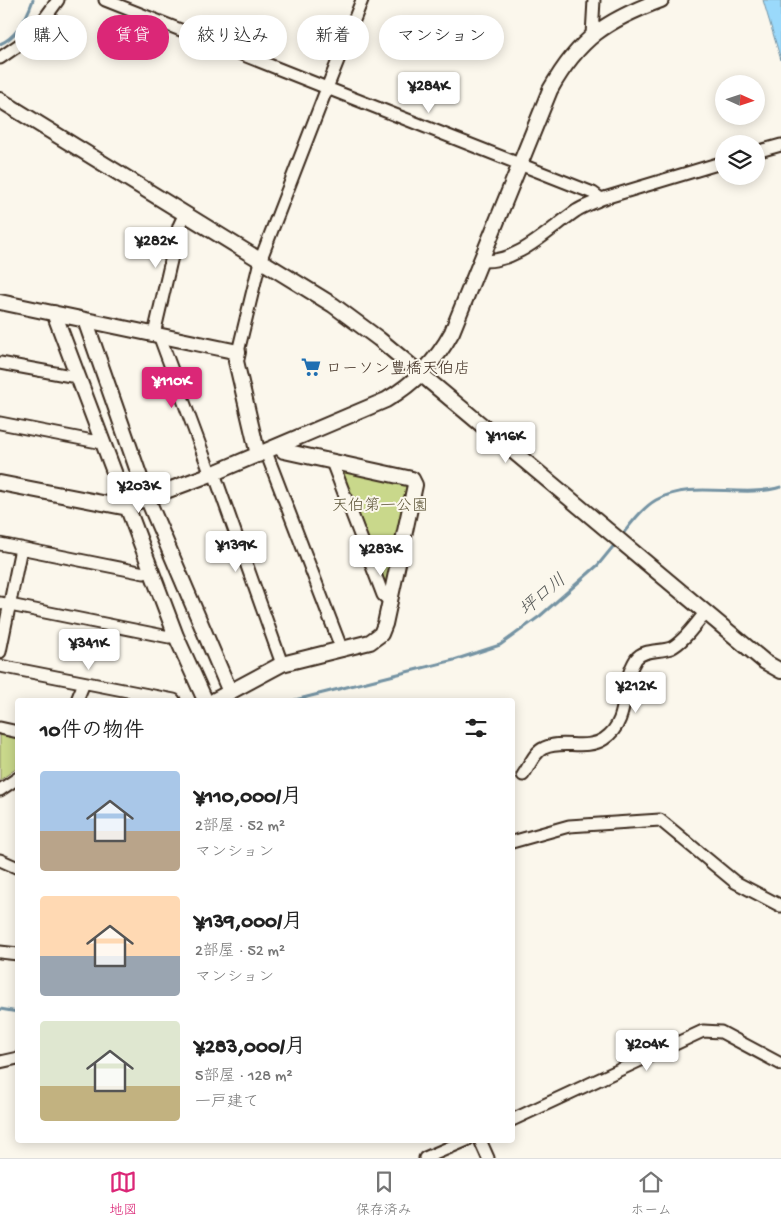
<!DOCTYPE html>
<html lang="ja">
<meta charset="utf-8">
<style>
body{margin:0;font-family:"Gochi Hand","Klee One",sans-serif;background:#f6f6f6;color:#222;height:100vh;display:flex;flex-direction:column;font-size:19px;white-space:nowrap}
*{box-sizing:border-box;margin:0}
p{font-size:16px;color:#767676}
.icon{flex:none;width:28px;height:28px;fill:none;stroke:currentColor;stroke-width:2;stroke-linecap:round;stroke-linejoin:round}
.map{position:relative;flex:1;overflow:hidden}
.details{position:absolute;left:15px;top:698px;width:500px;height:445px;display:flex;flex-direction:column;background:#fff;border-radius:5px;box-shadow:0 2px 12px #0003}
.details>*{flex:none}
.top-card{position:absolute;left:15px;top:15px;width:500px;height:45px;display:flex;gap:10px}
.needle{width:32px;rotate:93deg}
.controls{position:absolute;left:715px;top:75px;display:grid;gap:10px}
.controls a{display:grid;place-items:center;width:50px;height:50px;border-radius:50%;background:#fff;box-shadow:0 2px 12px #0003;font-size:25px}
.price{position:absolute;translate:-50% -42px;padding:0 11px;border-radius:5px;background:#fff;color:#222;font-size:16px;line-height:32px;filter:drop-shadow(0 1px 2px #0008)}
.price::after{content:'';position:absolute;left:50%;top:30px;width:15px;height:11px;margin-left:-8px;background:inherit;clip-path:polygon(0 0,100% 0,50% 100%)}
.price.active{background:#db2777;color:#fff}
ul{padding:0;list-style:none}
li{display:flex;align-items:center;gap:15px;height:125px;padding:0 25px}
li span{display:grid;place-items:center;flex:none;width:140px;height:100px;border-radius:5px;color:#555}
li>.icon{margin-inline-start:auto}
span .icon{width:60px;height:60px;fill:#fffc;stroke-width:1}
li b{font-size:21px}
h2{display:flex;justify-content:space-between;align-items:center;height:60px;padding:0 25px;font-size:21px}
.chip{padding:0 18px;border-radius:22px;background:#fff;box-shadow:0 2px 12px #0003;font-size:18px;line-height:45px}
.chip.active{background:#db2777;color:#fff}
.dock{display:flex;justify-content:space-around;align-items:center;height:70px;border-top:1px solid #e0e0e0;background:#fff;font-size:14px;color:#767676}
.dock a{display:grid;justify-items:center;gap:2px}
.dock .active{color:#db2777}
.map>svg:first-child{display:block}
.green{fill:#c9d88b;stroke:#828154}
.water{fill:#9ad9fb;stroke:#7493a3}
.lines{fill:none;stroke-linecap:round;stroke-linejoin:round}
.stream{stroke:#7493a3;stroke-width:3}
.minor-casing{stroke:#3b2a1e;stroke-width:15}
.tertiary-casing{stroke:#3b2a1e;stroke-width:18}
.minor{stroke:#fbf7ec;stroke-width:11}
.tertiary{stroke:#fbf7ec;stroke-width:14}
.labels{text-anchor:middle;stroke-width:4;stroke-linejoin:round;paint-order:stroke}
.poi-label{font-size:16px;fill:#3b2a1e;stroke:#fbf7ec;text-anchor:start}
.park-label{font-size:16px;fill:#5e5639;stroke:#fbf7ec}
.water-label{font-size:18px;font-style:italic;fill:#535655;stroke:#fbf7ec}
</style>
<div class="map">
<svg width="781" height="1158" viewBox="0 0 781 1158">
<rect width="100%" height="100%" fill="#fbf7ec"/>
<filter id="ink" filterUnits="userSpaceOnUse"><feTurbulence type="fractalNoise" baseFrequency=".02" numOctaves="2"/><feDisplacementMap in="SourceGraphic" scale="10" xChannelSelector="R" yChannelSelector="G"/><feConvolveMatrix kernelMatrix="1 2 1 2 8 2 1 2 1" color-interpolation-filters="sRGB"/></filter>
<g filter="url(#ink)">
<!-- green -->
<path class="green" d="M341,471L409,485L387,589Z
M0,734L18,737L17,768L0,780Z"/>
<!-- water -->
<path class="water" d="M763,0H781V60Z"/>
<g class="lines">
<!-- stream -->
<path class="stream" d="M0,44C17,37 27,17 33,0
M621,536C631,524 642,508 656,500C693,479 740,499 781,487
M295,700L454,660L500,645L540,616L598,565L616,543
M0,1009L18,1012"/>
<defs>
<path id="minor" d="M105,0L327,88L362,0
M592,35L594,0
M0,58L32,36L58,0
M756,152L781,145
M481,261C518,263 548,230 576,211C584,206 593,203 601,199
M154,334L179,226L185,213
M159,335L211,475
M238,352L260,261L327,88L593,193L601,199L724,162
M0,363L71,376L78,375
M0,423L103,443
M266,452L342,650
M332,462L383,595L391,602
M214,473L282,664
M0,544L144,573L152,571
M0,603L169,637L176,636
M0,652L21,548
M0,666L174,700
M77,700L84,683
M0,728L18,732
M523,775C529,767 534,752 544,748C562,739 586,751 604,739C632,720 619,685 636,659C643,649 660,652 671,648C685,641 696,623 706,612
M0,790L18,778
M512,842L569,826L660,820L735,882L781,906
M0,860L18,868
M0,952L18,954
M0,1062L18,1058
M512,1120L703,1031L721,1032L781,1064
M480,1140L488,1158
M425,1158L467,1140"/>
<path id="tertiary" d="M0,100L333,305L379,339L765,662L781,671
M0,302L238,352L236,361L258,455
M54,313L176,636L205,700
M85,320L148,500L230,692
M0,483L123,507L214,473L386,400C415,383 436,362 452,332L550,90C579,38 607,20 661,0
M215,700L282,664L370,642L381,634L385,624L415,485L412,479L284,451L278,446"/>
</defs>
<!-- minor casing -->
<use href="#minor" class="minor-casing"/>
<!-- tertiary casing -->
<use href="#tertiary" class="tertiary-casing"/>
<!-- minor -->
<use href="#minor" class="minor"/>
<!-- tertiary -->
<use href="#tertiary" class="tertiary"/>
</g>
</g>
<!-- icons -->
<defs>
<symbol id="supermarket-bare" viewBox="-9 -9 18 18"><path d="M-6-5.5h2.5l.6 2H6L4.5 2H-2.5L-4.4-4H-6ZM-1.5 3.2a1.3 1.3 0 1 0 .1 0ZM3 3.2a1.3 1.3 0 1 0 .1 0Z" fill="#1f6fb2" stroke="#fbf7ec" stroke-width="2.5" paint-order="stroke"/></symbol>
</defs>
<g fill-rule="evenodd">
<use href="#supermarket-bare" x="297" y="353" width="28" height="28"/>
</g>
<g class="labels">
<!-- poi labels -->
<g class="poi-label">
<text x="326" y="373">ローソン豊橋天伯店</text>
</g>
<!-- park labels -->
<g class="park-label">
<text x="380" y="510">天伯第一公園</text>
</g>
<!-- water labels -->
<g class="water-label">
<text transform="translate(542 594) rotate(-40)" y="6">坪口川</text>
</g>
</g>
</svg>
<div class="controls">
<a><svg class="needle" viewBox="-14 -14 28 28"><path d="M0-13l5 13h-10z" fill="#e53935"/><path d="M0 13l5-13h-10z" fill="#767676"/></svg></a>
<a><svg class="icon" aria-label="layers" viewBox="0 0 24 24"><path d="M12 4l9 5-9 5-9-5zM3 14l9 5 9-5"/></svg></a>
</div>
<b class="price" style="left:429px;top:114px">¥284K</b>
<b class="price" style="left:156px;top:269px">¥282K</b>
<b class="price active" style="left:172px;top:409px">¥110K</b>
<b class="price" style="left:506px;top:464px">¥116K</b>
<b class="price" style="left:139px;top:514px">¥203K</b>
<b class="price" style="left:236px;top:573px">¥139K</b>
<b class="price" style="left:381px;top:577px">¥283K</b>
<b class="price" style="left:89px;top:671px">¥341K</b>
<b class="price" style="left:636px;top:714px">¥212K</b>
<b class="price" style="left:647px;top:1072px">¥204K</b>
<div class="top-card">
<a class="chip">購入</a>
<a class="chip active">賃貸</a>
<a class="chip">絞り込み</a>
<a class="chip">新着</a>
<a class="chip">マンション</a>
</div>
<section class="details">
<h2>10件の物件<svg class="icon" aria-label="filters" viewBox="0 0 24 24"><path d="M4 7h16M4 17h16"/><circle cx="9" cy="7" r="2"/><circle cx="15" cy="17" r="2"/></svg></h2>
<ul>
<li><span style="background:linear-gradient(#a9c7e8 60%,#b9a48a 0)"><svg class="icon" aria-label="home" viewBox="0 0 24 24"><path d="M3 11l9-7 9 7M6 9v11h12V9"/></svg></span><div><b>¥110,000/月</b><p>2部屋 · 52 m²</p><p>マンション</p></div></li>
<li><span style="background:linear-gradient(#ffd9b3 60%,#9aa5b1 0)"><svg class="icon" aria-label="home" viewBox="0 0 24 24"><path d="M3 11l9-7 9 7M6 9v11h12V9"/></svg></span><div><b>¥139,000/月</b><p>2部屋 · 52 m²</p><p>マンション</p></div></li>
<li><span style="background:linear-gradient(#dfe7d0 65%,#c2b280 0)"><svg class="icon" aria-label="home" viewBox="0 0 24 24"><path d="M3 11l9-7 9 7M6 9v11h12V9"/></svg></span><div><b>¥283,000/月</b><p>5部屋 · 128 m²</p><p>一戸建て</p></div></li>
</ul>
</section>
</div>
<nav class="dock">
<a class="active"><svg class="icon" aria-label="map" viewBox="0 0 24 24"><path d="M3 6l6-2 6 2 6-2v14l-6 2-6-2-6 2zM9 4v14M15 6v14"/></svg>地図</a>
<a><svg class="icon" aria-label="saved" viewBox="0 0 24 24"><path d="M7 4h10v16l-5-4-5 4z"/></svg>保存済み</a>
<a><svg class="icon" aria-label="home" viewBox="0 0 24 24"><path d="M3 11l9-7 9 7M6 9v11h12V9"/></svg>ホーム</a>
</nav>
